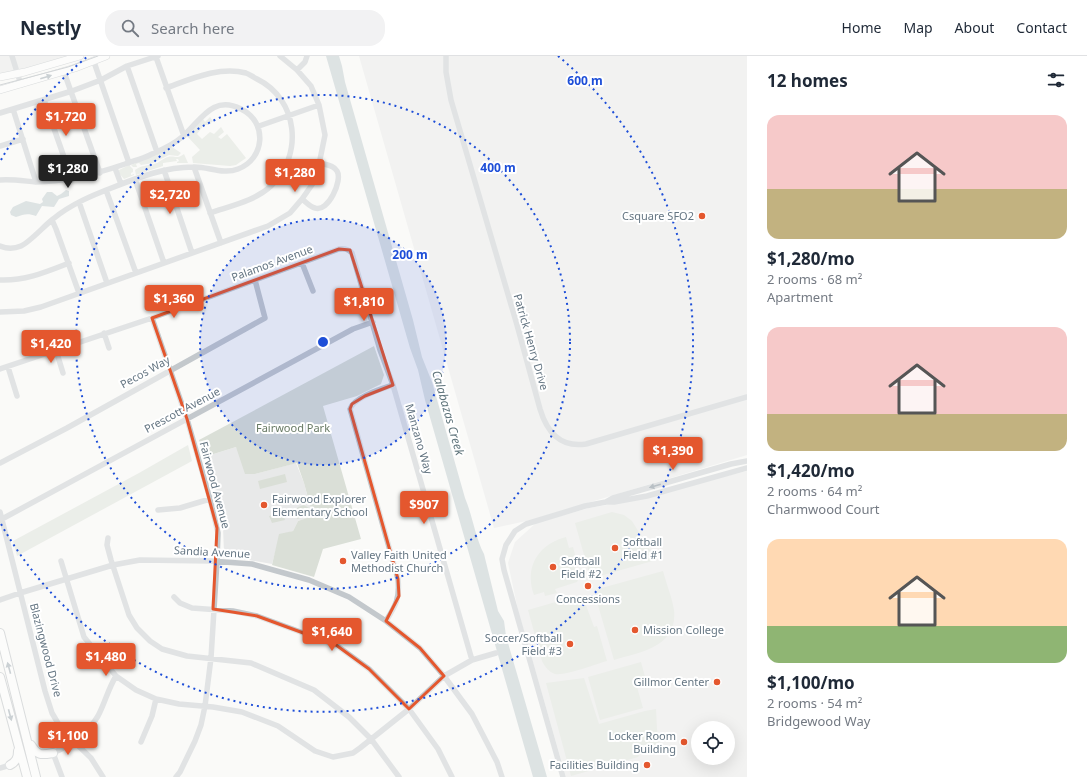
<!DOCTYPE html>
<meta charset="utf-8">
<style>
body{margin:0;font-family:"Noto Sans",sans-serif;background:#f2f2f3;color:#1f2937;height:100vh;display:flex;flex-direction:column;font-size:15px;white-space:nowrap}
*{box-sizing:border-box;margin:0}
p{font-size:13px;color:#747a83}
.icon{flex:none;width:22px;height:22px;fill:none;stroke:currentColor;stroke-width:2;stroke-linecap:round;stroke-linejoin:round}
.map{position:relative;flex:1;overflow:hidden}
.details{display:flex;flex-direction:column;background:#fff;width:340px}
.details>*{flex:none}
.fabs{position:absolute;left:691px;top:665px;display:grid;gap:8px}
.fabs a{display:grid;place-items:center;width:44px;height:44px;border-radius:50%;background:#fff;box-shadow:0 4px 16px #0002;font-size:20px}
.price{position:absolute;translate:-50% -34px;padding:0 9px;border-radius:4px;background:#e4572e;color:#fff;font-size:13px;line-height:26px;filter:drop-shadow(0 1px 2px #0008)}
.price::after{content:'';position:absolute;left:50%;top:24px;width:12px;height:9px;margin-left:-6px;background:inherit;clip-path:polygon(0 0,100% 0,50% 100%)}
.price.current{background:#222;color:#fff}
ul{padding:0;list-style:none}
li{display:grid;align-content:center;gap:8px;height:212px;padding:0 20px}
li span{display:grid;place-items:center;height:124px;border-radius:12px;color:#555}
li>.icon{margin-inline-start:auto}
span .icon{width:72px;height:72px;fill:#fffc;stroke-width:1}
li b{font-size:17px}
h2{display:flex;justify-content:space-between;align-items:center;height:48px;padding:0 20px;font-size:17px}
header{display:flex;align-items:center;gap:24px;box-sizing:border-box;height:56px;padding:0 20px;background:#fff;border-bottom:1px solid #e0e1e3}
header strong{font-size:19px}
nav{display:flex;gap:22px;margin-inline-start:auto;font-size:14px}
.search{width:280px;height:36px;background:#f2f2f3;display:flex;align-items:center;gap:10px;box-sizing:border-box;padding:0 14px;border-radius:16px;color:#747a83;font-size:15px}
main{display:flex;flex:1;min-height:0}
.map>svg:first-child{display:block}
.built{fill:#e8e9e9;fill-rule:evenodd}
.green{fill:#dadfd7}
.water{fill:#bbc7cb}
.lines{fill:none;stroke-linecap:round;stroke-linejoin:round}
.major-casing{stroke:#b5babe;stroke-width:8}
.highway-casing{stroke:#b4b9bd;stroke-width:10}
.minor{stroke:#c3c8cc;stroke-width:5.5}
.major{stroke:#fff;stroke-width:7}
.highway{stroke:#fff;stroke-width:8}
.tram{stroke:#a2aab0;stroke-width:1}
.oneway{fill:#939fa8}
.oneway2{fill:#6a7a87}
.marked{fill:none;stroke:#e4572e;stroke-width:3;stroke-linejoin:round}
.ring{fill:none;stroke:#1d4ed8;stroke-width:2;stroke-dasharray:2 4}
.poi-dot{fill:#e4572e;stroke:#fff;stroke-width:1.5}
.labels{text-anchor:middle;stroke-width:4;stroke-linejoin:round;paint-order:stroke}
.poi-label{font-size:11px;fill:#657683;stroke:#fff;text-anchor:end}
.street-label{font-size:11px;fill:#657683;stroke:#fff}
.park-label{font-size:11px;fill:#687a64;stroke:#fff}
.water-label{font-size:12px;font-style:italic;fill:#60757c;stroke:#fff}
.centre{fill:#1d4ed8;stroke:#fff;stroke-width:2}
.ring-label{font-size:12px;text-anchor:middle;font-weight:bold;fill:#1d4ed8;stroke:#fff;stroke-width:4;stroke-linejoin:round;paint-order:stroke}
</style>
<header>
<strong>Nestly</strong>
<div class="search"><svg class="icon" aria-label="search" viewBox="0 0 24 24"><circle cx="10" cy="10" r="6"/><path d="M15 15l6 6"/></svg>Search here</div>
<nav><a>Home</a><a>Map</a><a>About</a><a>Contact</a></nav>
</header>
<main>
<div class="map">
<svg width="747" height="721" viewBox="0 0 747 721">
<rect width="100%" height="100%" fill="#fafaf8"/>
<!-- built -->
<path class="built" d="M0,0H73L30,12L0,18Z
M359,0H747V399L531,464L494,472Z
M236,391L255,418L296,407L304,427L313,461L298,465L293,475L280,479L272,508L226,500L224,497L223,471L214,437L216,432L207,403L204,401Z
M747,415V721H566L518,554L508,507L515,486L536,467L589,452L613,448ZM698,672H728V702H698Z"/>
<!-- green -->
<path class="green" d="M210,61L213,65L208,69H204L197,78L202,83L210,76L214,78L221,71L224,76L218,81L221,83L227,78L246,102L236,109L230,110L193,107L192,101L200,94L187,80L203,63L205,66Z
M172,91L181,97L178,100L169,99L153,107L141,109L139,107L136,108L137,111H133L131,109Z
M184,98L188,107H177V106L179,105L178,103H176L177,105L163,107V110L136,119L135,114C142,109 146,110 154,108C159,107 163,102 168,101C175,99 176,104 184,98Z
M129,109L133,113V116L131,117V119L134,118V119L124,123L119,117V114Z
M374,290L384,319L381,328L357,340L323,350L361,483L323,493L314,521L272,509L279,478L293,475L298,465L313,460L304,427L297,407L255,418H245L236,391L204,401L199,384Z
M188,389L192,405L17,500L13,485L139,417Z
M285,418L287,426L260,433L258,425Z
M304,449L309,452L311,459L297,463L295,456L298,451Z
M283,456L285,464L272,467L269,460Z
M612,456L624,459L632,465L656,504L593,522L590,520L575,467Z
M566,481L569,492L573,491L576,502L572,503L578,524L577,526L555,533L557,537L545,540L544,536L534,539C524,512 538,488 566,481Z
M663,515C666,527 672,541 674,554C678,591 641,596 614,604L595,539L598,533Z
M580,539L583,541L594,571L597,570L607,605C596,608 565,620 555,618C549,616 545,611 542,605L528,554Z
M641,606L647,628L637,631L643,652L600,664L588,621Z
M584,622L599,668L645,655L656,653L657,673L659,692L640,698L638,701L571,720L546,627Z"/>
<!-- water -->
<path class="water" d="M326,0H339L342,10L345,26L413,264L422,301L432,326L465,442C473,461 475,481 484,498L498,555L504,565L506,580L547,721H533L425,344L418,314L410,292Z
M66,134L69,135V140L59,143L54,151L42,150L36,160C28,157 24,158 16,161L11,159L10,156L13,151L26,145L40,148L43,146L42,143L47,136H52L57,140L61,138Z"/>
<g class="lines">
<defs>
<path id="major" d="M0,21L25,16L80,0
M0,34L75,12L106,0"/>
<path id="highway" d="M0,577L36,721
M0,621L27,721
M31,689C38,700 41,699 53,697
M10,709C16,706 18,702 18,695"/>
</defs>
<!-- major casing -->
<use href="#major" class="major-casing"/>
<!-- highway casing -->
<use href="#highway" class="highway-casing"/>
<!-- minor -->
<path class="minor" d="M12,0L21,29
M446,0V16L451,44L517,269L540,353C547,376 560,392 586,388L747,341
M156,1L184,80
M94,6L129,107
M127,10L157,96
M297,14L305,6L307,0
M64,16L100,117
M166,32C191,23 219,10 246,17C249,18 253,21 257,23C298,43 304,99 271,130C255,145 230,150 210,157
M44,44L72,124
M13,53L36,126
M0,57L72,35L101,24L127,10L158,0
M259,70L319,49
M0,90L23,83
M194,111L221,187
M115,112L121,128
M164,114L192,197
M135,123L164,207
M0,124C12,123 24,125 36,126C67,126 96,118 125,108C133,105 142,103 150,99C161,94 173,89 182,81C200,66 212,38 241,53C268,66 265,103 238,113C223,119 207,110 193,111C166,111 139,121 114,131C93,139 71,148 53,163C44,170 30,186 21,190C14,193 7,193 0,190
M106,134L136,217
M302,143C306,146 310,151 315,152C328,157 343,124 337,115C334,109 326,109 320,107
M79,146L107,227
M52,164L56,173L79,237
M302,207L313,235
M0,224C25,225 46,216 69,207
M0,256L24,255L41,251L268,170L290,157L302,143L316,123L325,79L319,49L311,30L297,14L280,0
M152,262L187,363L210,443L218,477L217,505L211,602L205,650L201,669L195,685L180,716L176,721
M104,277L109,292
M56,294L63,317
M8,311L17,340
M0,313L152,262L339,193C345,192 348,193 352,197L380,294L393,329L472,604
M0,407L67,372L265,262L255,224
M606,446L613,442L731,408L747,405
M158,454L180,452L210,443
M0,456L45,635L52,657L62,674L91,702L103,721
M2,463L353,273L373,266
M108,482L107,489L111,504L129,559L137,572L150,585L162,593L187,600L251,607L314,634L349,661L371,683L399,721
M61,505L84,581L116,620L136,634L156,643L179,648L213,651L242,656L278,670L315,695L333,701L353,697L360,692L409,653L444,620L472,604L496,597
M174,541L180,547L192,552L233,555L257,560L336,589L369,613L409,653L438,693L452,721
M0,544L20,537L113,509L140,504L211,505L252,508L309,524L349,541L386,565L420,592L444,620L472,658L497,706L502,721
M386,565C396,549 400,542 398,523L350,353C354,341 381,333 393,329
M141,686L152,660L156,643
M0,712L10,709
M62,721L53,697C71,689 88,677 98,660C105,647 108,633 116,620
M563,721L504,514L502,503L506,489L515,475L526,468L585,450L606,446H614L647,440L747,412"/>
<!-- major -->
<use href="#major" class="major"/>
<!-- highway -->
<use href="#highway" class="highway"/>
<!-- tram -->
<path class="tram" d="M0,29L68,11L98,0"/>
</g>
<!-- one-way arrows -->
<defs><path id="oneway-solid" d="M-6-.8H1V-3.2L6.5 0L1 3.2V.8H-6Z"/></defs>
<g class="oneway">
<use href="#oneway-solid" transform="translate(46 21) rotate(-17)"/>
<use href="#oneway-solid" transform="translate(9 612) rotate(-105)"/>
<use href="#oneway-solid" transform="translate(10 659) rotate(75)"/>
</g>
<use class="oneway2" href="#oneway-solid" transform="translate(655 430) rotate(164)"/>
<!-- marked area -->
<path d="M0 0H747V721H0ZM339,193L350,194L393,329L365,340L352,348L350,353L398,523L399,540L386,565L420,592L444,620L409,653L369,613L336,589L257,560L213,553L217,472L187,363L152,262Z" fill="#fafaf8" fill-opacity=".55" fill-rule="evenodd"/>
<path class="marked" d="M339,193L350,194L393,329L365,340L352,348L350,353L398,523L399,540L386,565L420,592L444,620L409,653L369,613L336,589L257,560L213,553L217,472L187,363L152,262Z"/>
<!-- distance rings -->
<circle cx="323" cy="286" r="123" fill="#1d4ed8" fill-opacity=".12"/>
<g class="ring">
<circle cx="323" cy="286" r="123"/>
<circle cx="323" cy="286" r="247"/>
<path d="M1 104A370 370 0 0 1 88 0M558 0A370 370 0 1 1 1 468"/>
</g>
<!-- markers -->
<g class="poi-dot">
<circle cx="702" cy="160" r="4"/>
<circle cx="264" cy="449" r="4"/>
<circle cx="615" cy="492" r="4"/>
<circle cx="343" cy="505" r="4"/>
<circle cx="553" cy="511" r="4"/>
<circle cx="588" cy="530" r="4"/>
<circle cx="635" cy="574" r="4"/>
<circle cx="570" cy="588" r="4"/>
<circle cx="717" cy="626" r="4"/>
<circle cx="684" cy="686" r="4"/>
<circle cx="647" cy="709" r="4"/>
</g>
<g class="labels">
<!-- poi labels -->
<g class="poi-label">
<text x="694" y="164">Csquare SFO2</text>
<text x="272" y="447" text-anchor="start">Fairwood Explorer<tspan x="272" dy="13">Elementary School</tspan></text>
<text x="623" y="490" text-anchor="start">Softball<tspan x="623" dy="13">Field #1</tspan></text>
<text x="351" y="503" text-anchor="start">Valley Faith United<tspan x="351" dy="13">Methodist Church</tspan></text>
<text x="561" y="509" text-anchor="start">Softball<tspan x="561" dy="13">Field #2</tspan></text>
<text x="588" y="547" text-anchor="middle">Concessions</text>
<text x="643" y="578" text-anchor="start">Mission College</text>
<text x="562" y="586">Soccer/Softball<tspan x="562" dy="13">Field #3</tspan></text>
<text x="709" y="630">Gillmor Center</text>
<text x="676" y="684">Locker Room<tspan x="676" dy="13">Building</tspan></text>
<text x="639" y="713">Facilities Building</text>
</g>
<!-- street labels -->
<g class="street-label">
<text transform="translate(272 207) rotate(-20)" y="4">Palamos Avenue</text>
<text transform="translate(531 286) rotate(74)" y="4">Patrick Henry Drive</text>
<text transform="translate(145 316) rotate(-29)" y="4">Pecos Way</text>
<text transform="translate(182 354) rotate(-28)" y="4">Prescott Avenue</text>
<text transform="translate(419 383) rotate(74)" y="4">Manzano Way</text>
<text transform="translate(215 429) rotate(75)" y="4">Fairwood Avenue</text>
<text transform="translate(212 496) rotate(3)" y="4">Sandia Avenue</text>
<text transform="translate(46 594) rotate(75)" y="4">Blazingwood Drive</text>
</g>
<!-- park labels -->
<g class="park-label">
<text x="293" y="376">Fairwood Park</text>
</g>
<!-- water labels -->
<g class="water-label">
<text transform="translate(448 357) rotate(74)" y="4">Calabazas Creek</text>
</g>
</g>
<circle cx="323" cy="286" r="6" class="centre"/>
<g class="ring-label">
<text x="585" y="29">600 m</text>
<text x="498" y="116">400 m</text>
<text x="410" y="203">200 m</text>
</g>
</svg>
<div class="fabs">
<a><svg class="icon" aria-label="locate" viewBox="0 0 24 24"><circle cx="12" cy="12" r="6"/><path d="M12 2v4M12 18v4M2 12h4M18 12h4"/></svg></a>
</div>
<b class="price" style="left:66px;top:81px">$1,720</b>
<b class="price current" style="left:68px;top:133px">$1,280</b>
<b class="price" style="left:295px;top:137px">$1,280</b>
<b class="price" style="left:170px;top:159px">$2,720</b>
<b class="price" style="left:174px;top:263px">$1,360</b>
<b class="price" style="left:364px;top:266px">$1,810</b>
<b class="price" style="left:51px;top:308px">$1,420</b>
<b class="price" style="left:673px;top:415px">$1,390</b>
<b class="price" style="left:424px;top:469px">$907</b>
<b class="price" style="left:332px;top:596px">$1,640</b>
<b class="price" style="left:106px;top:621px">$1,480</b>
<b class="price" style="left:68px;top:700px">$1,100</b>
</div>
<section class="details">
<h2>12 homes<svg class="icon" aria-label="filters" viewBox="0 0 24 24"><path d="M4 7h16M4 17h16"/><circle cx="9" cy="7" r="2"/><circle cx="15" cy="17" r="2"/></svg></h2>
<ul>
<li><span style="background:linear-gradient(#f6c9c9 60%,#c2b280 0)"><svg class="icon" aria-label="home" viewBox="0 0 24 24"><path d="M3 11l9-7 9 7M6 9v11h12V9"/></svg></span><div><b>$1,280/mo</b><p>2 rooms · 68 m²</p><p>Apartment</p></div></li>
<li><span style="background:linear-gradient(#f6c9c9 70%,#c2b280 0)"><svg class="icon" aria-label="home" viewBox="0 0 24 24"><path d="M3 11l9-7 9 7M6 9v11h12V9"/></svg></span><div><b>$1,420/mo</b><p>2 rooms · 64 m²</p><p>Charmwood Court</p></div></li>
<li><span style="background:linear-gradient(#ffd9b3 70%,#8fb573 0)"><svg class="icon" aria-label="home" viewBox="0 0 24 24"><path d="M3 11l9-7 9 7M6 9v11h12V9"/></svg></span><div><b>$1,100/mo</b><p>2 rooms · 54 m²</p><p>Bridgewood Way</p></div></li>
</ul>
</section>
</main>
